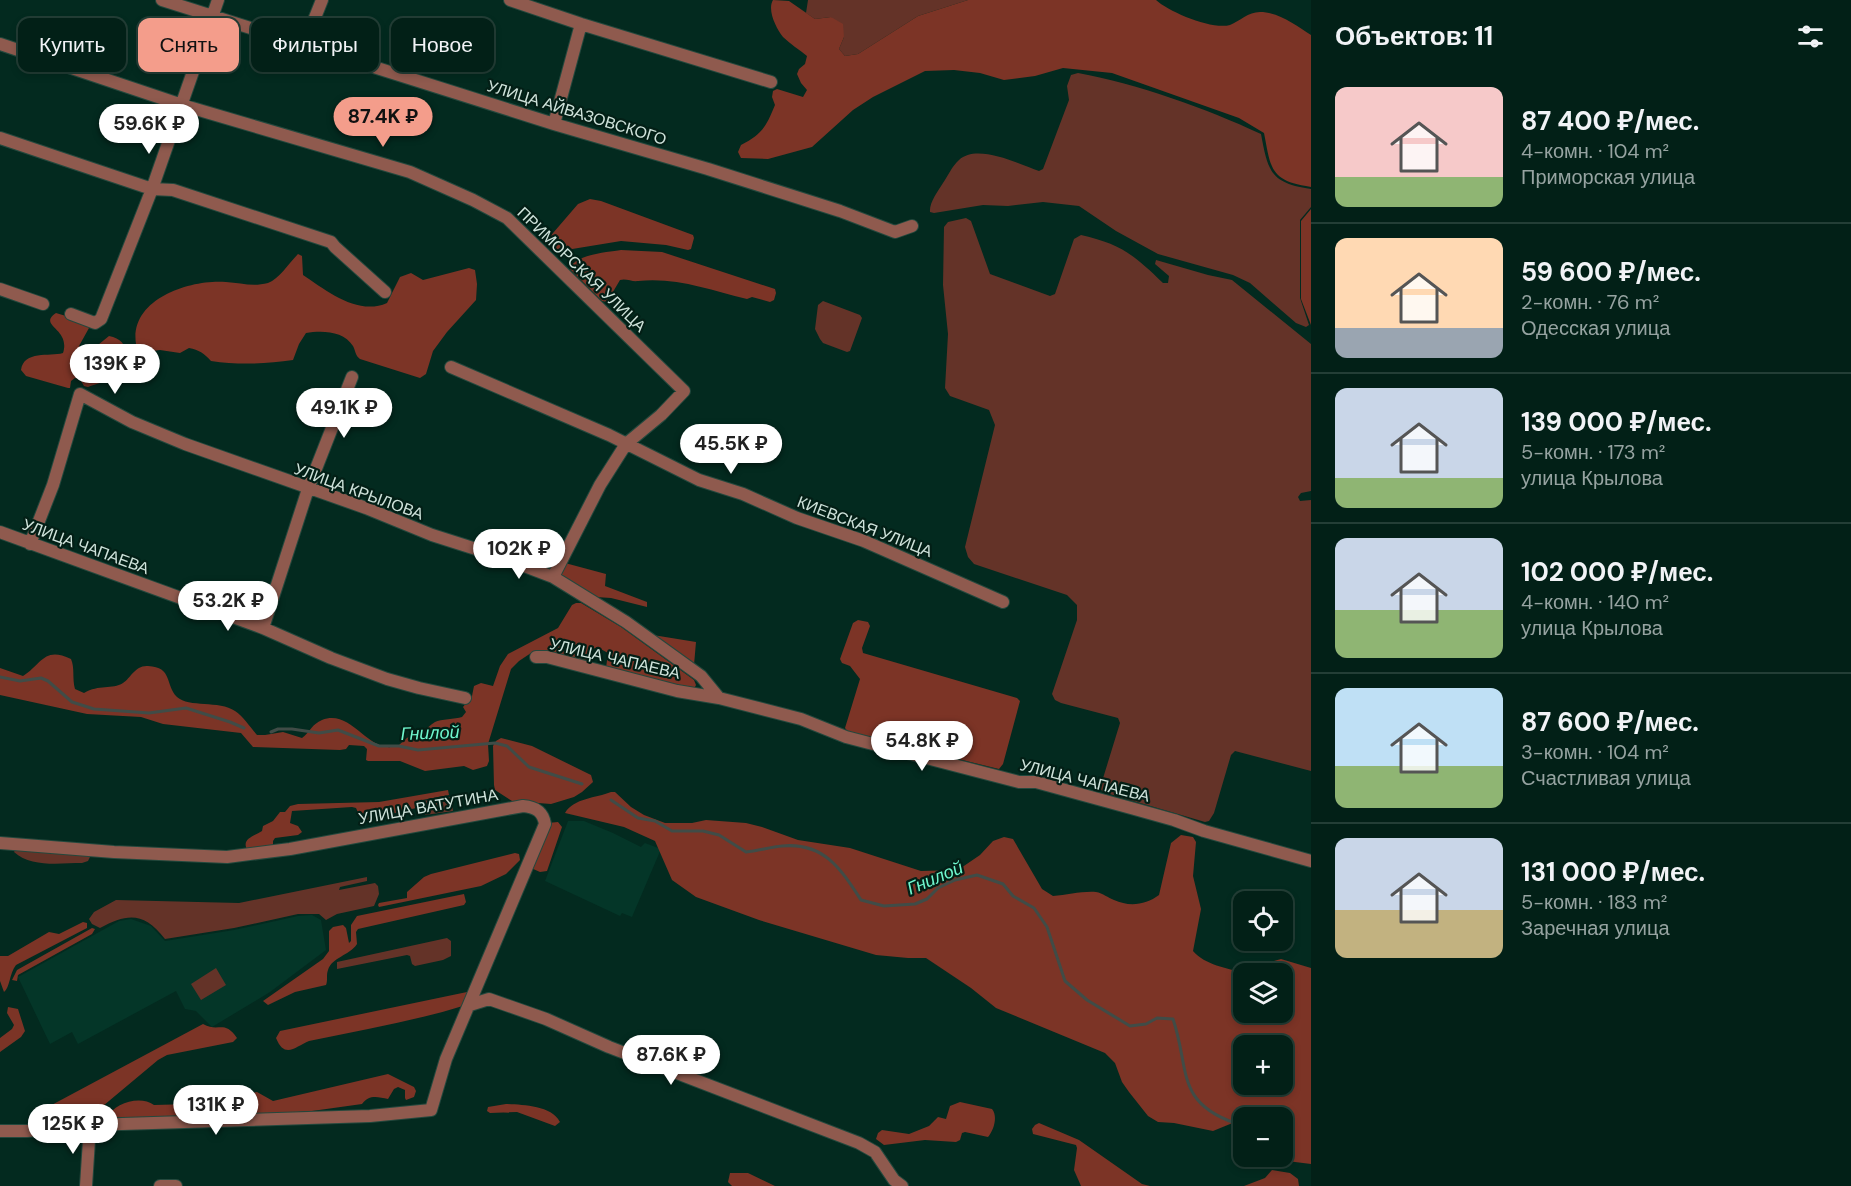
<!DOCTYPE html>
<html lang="ru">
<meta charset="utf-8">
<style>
body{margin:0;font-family:"DM Sans",sans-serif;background:#102d24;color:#f1f3f6;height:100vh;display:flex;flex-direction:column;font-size:22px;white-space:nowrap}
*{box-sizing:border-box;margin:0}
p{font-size:20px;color:#96a3a1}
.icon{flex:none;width:33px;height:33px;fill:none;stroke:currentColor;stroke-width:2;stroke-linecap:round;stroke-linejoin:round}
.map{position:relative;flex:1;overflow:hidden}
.side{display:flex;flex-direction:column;background:#022017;width:540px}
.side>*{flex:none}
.top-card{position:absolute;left:18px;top:18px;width:570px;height:54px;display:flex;gap:12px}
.tools{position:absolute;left:1233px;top:891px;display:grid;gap:12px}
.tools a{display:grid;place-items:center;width:60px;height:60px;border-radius:12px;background:#022017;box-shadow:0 3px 9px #0003,0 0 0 2px #233e36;font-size:30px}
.price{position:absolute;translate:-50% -51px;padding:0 14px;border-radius:21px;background:#fff;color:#222;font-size:20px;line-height:39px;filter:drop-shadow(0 2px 3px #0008)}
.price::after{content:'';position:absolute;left:50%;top:36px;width:18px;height:14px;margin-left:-9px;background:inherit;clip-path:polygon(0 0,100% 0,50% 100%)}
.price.selected{background:#f49d8b;color:#111}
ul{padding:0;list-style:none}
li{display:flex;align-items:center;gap:18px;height:150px;padding:0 24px}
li+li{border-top:2px solid #233e36}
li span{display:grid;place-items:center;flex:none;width:168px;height:120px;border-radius:12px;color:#555}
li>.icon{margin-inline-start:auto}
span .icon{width:72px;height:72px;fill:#fffc;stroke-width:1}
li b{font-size:26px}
h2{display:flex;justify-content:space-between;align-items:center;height:72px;padding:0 24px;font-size:26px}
.tag{padding:0 21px;border-radius:12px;background:#022017;box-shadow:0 3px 9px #0003,0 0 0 2px #233e36;font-size:21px;line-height:54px}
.tag.selected{background:#f49d8b;color:#111}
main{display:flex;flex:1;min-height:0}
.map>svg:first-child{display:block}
.built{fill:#043628}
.green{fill:#643328}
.forest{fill:#7c3426;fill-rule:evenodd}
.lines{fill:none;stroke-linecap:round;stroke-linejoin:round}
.stream{stroke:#404c47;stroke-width:3}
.minor-casing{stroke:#24483d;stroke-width:14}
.minor{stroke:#8f5a4e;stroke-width:12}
.labels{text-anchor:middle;stroke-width:4.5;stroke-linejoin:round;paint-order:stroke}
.street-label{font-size:16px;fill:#cfe3db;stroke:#031f16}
.water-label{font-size:18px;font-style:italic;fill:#6ff6cd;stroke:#031f16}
</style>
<main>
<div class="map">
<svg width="1311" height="1186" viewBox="0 0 1311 1186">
<rect width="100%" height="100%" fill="#032a1f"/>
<!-- built -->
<path class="built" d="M568,821H584L613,833L641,847L645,843L661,849L632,917L622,913L620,916L545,881Z
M312,915L321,920L326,950L270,992L212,1027L196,1011L185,1009L176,991L78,1044L72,1032L50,1044L18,977L119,921L131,919L151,926L165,941L234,930L298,916Z"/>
<!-- green -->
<path class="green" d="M808,0H968L918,16L858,54L845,56L839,49L844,37L831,17L815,19L806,13Z
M1078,73C1138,84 1205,108 1261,134C1268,171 1270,183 1311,189V207L1300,220V298L1309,325L1306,327L1296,323L1250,283L1233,275L1158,254L1116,231L1079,206L1043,202L1008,206L983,205L934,213L930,212C929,203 938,191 943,183C948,176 952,166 959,160C977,143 1019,164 1039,171L1043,169L1069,100L1067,86L1071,75Z
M966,218L971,221L990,274L1050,296L1055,294L1074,239L1081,235C1121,244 1134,255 1163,283H1168L1169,276L1155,264L1156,260L1208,275L1232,280L1311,344V491L1301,493L1298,497L1300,501L1311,500V771L1235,751L1231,755L1214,813L1209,821L1205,822L1103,792L1100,788L1120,723L1118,718L1061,703L1055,700L1052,694L1077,620V605L1067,595L974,564L968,557L965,547L995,425L989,410L950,396L945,388L948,334L943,285L944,227L948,222Z
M823,301L860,315L862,318L850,351L847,352L823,343L820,339L815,329L818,305Z
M451,797L453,811L425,815L423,801Z
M16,848L89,854L90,857L88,861L82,863C61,863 31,868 14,852Z
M367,877V881L340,887L339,890L375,883L378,886L379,894L374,906L337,914L326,920L319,914H298L234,928L165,939C144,912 128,913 100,928L92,924L89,919L94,912L116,900L239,903Z
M447,938L451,941V956L443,960L415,966L412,964L410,956L407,955L337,969V962Z
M216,968L226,985L201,1000L191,984Z"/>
<!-- forest -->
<path class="forest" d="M773,0L789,1L815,19L831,17L843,24L844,37L839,49L845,56L858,54L918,16L968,0H1156C1169,12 1212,30 1230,25C1240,21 1248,12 1260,12C1278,12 1296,25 1311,35V187C1270,181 1271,169 1264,133L1239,118L1112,73L1063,68L1035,76L1004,80L980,73L954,70L925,71L873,97L853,110L812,147L768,159L741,158L738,152L741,145C762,134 766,127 775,105L772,97L773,91L777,89L803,97L807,90L801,83L797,74L799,69L805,64L807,56C800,50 790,44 783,37C776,28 767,10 773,0Z
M590,199L601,201L693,235L694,238L691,249L688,250L666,245L621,241L560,251C553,249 549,248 547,240L578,204Z
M1311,209V325L1301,299V221Z
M621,250L662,252L775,289L776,293L774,300L770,302L752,297L747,299C709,290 677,277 638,281C632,282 626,278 620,280L607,302L602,301L570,269C573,255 608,252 621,250Z
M298,254L302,256L303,275C327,291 358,316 387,303L400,277L411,273L423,280L469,268L475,270L477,284L476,300L447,332L433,351L426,374L420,378L360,359C355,355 356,352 353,346C344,331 322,330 306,333L299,344L293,360C266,364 238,365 211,361C204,353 199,350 189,348L180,353L160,350L153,351L145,350L136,344C129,299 190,279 226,282C241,283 253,287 268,283C279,279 289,263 298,254Z
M56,313L89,323V328L79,346L83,350L93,349L109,336C132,340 129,363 114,375C108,381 96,384 88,387L84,386L80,379L75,378L71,381L70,388H68L26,376L21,370C24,350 49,357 63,353C71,328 37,326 56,313Z
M565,563L606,574L605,586L647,602V607L611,598L596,597L560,577L562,565Z
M576,603H581L621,627L694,680L696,685L693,691L606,668L608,653L597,647L593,649L589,662L585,663L534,651L519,661L511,669L488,744L489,761L487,766L473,770L464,766L425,771L400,761H368L366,760L367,749L364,746L349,745L346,749L340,750L253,747L241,733L163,724L141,717L87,714L0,695V668L23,676C42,664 44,646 71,659C75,668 72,678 75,689L84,693C99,684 112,690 123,683C131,678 135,665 148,666C173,667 165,685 177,697C189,708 219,700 235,711C243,716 250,727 257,735H265L283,732L302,738C310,732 312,724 322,720C351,709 366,750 392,747C400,747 401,742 407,738C411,735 416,735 420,733C426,730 430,725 435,722C441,719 455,719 462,717L466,712L463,707L472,696L474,686L481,683L493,686L500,666L508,654L558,628L572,605Z
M858,620L868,622L870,626L862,648L863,653L1017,698L1020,701L1003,764L999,769L848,732L845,728L860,679L850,666L842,663L840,659L853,623Z
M653,635L696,642L694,665Z
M501,738L532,746L591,775L593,782L582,792L574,797L551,804L512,801L495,790L494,785L493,746L496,741Z
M448,790L449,795L422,800L416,808L366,820L361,819L356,808L352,807L292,811L290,823L298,826L302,832L298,835L275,838L273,841V847L248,851C240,839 254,836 262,831L263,826L273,821L280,812H285L290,806L298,804L379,802Z
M611,792H615L631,807L644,815L665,823H692L706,820L746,823L762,827L798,840L850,848L921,871L958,870L980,855L993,841L1004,837L1013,839L1042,889L1053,896C1067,895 1082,891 1096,892C1103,893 1108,898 1114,900C1129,907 1146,905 1159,895L1171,843L1181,835L1193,837L1196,842L1193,876L1201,909L1193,951C1205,965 1227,968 1244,973V1012H1282V974L1268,973L1274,961L1281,959L1311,968V1164L1287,1161L1282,1157V1118H1244L1243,1122H1235L1213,1131L1174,1123L1158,1122L1148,1116L1129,1092L1122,1082L1115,1063L1105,1053L996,1008L971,988L926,958H908L876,955L759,920L696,897L672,880L655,841L624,827L565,813C574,798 596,798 611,792ZM1244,1046H1282V1084H1244Z
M548,823L558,822L562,827L547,871L540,872L531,868Z
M515,853L519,854L520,860L506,874L481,886L379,907L378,905L379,903L407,898V892L424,877L431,874Z
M464,894L466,902L464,905L358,929L356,932L357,944C349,956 332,957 328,970C326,975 328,980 326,985L295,992L268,1005L263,1001L323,959L329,951V931L333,927L343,925L346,928L349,943L351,941V925L357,916Z
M83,922L87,923V928L16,965C9,974 10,988 4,992L0,981V956H8L49,932L59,934Z
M92,928L95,929L92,934L18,975L17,981L12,980L17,970Z
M467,992L471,993L466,1005C415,1021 362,1030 309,1041C296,1046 285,1060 276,1038L280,1031Z
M8,1007L18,1009L25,1031L21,1037L0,1052V1038L12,1029L14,1025L7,1013Z
M203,1024C219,1033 224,1019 237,1038L233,1042L167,1055L158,1060L91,1116L49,1124L40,1122L37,1119L38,1116L46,1108Z
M388,1074L414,1087L416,1091L414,1097L406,1100L405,1098V1090L398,1087L394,1089L388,1099C378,1097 369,1094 362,1104L312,1111L182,1120L107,1118C114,1103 140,1095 154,1105L191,1104L257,1092L273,1101Z
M960,1102L992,1109C998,1116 994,1130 988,1137L965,1132L962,1133L960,1140L956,1142L925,1140L884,1145L876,1139L878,1133L882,1130L909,1134L929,1126L938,1117L946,1119L950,1106Z
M506,1104C522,1105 551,1105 560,1122L555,1126L517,1112L490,1113L487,1111L488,1107Z
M1039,1123L1079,1140L1142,1184L1150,1186H1081L1074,1170L1077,1148L1076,1145L1033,1134L1032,1129L1035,1125Z
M1272,1170L1290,1173L1298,1179L1299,1186H1244L1265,1178Z
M730,1173H748L775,1186H732L728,1182Z"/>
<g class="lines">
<!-- stream -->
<path class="stream" d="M0,677L20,681L41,678L48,681L72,702L94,709L149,713L186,708L230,722L244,728
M271,732L278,729H292L319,733L338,730L379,746H399L418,750L495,743L507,746L529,767L582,784
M611,800L638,818L655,821L672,831H703L719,835L746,852C758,851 770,847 782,846C824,842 841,869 861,900L884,906L915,904L927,899L938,888L955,880L977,875L1003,884L1013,896L1034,908L1047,927L1065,981L1087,1000L1130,1026L1146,1024L1157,1018L1173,1019C1190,1069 1175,1102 1235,1123"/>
<defs>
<path id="minor" d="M162,0L554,124L708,169L840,211L895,232L912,226
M510,0L581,24L771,82
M0,44L182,105L410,172L473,200L507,218L684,391L661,415L626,444L600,485L553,577
M304,45L322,0
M554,124L581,24
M0,138L152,189L173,190L331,242L335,247L385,292
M0,289L43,304
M71,314L95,323L101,319L152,189L218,0
M451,367L609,435L699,480L743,494L797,518L864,541L1003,602
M0,532L263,628L331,658L387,679L419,688L465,698
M30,544L53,485L80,394L132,422L185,444L366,508L432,535L498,556L553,577L626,622L701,676L719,698
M263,628L308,489L352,377
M536,657H547L677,691L719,698L801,719L846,737L1019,782H1036L1131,808L1174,820L1204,831L1311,861
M0,843L114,852L227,857L290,849L523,806C536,807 543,812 545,824L446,1059L431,1110L370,1116L90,1125L27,1131H0
M470,1005L489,999L509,1006L546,1019L609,1047L859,1143L875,1152L894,1180L902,1186
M86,1186L90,1125
M160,1186H176"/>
</defs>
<!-- minor casing -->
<use href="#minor" class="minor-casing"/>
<!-- minor -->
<use href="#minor" class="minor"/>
</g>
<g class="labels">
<!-- street labels -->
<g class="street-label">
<text transform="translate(577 112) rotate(17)" y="6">УЛИЦА АЙВАЗОВСКОГО</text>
<text transform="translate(582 269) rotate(44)" y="6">ПРИМОРСКАЯ УЛИЦА</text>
<text transform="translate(359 491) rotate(20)" y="6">УЛИЦА КРЫЛОВА</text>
<text transform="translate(865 526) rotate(21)" y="6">КИЕВСКАЯ УЛИЦА</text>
<text transform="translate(86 546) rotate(20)" y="6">УЛИЦА ЧАПАЕВА</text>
<text transform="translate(615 658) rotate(13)" y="6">УЛИЦА ЧАПАЕВА</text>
<text transform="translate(1085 780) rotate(14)" y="6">УЛИЦА ЧАПАЕВА</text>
<text transform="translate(428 806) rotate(-10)" y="6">УЛИЦА ВАТУТИНА</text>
</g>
<!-- water labels -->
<g class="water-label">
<text transform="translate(430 733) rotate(-2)" y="6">Гнилой</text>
<text transform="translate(935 878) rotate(-23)" y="6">Гнилой</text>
</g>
</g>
</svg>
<div class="tools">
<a><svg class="icon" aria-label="locate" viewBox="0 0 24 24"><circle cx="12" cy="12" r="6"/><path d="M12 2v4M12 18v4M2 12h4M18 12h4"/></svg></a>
<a><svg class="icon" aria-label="layers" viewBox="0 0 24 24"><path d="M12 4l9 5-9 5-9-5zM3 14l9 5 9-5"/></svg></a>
<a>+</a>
<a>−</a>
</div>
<b class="price selected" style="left:383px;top:148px">87.4K ₽</b>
<b class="price" style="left:149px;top:155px">59.6K ₽</b>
<b class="price" style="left:115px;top:395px">139K ₽</b>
<b class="price" style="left:344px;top:439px">49.1K ₽</b>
<b class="price" style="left:731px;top:475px">45.5K ₽</b>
<b class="price" style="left:519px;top:580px">102K ₽</b>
<b class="price" style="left:228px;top:632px">53.2K ₽</b>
<b class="price" style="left:922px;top:772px">54.8K ₽</b>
<b class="price" style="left:671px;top:1086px">87.6K ₽</b>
<b class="price" style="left:216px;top:1136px">131K ₽</b>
<b class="price" style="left:73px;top:1155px">125K ₽</b>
<div class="top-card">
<a class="tag">Купить</a>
<a class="tag selected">Снять</a>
<a class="tag">Фильтры</a>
<a class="tag">Новое</a>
</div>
</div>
<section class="side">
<h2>Объектов: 11<svg class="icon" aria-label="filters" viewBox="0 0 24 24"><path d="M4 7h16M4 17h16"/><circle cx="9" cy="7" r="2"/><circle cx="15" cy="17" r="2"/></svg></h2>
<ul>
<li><span style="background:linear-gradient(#f6c9c9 75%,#8fb573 0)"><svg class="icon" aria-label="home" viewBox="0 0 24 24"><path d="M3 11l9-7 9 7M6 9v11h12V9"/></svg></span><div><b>87 400 ₽/мес.</b><p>4-комн. · 104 m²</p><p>Приморская улица</p></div></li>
<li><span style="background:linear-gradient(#ffd9b3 75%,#9aa5b1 0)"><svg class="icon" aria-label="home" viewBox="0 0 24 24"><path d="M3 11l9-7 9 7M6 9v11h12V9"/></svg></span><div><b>59 600 ₽/мес.</b><p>2-комн. · 76 m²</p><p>Одесская улица</p></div></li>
<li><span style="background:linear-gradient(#c9d6e8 75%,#8fb573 0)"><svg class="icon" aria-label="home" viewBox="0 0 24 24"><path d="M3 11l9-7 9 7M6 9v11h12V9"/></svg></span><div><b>139 000 ₽/мес.</b><p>5-комн. · 173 m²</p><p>улица Крылова</p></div></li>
<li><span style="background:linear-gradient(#c9d6e8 60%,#8fb573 0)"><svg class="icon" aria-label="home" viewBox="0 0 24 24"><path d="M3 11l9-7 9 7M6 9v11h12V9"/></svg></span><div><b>102 000 ₽/мес.</b><p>4-комн. · 140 m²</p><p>улица Крылова</p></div></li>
<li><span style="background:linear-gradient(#bfe0f5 65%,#8fb573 0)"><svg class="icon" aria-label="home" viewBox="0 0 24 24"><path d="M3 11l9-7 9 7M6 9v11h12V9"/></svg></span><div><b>87 600 ₽/мес.</b><p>3-комн. · 104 m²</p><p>Счастливая улица</p></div></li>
<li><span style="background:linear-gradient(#c9d6e8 60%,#c2b280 0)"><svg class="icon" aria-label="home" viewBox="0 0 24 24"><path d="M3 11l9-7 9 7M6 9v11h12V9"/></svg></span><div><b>131 000 ₽/мес.</b><p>5-комн. · 183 m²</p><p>Заречная улица</p></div></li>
</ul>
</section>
</main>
